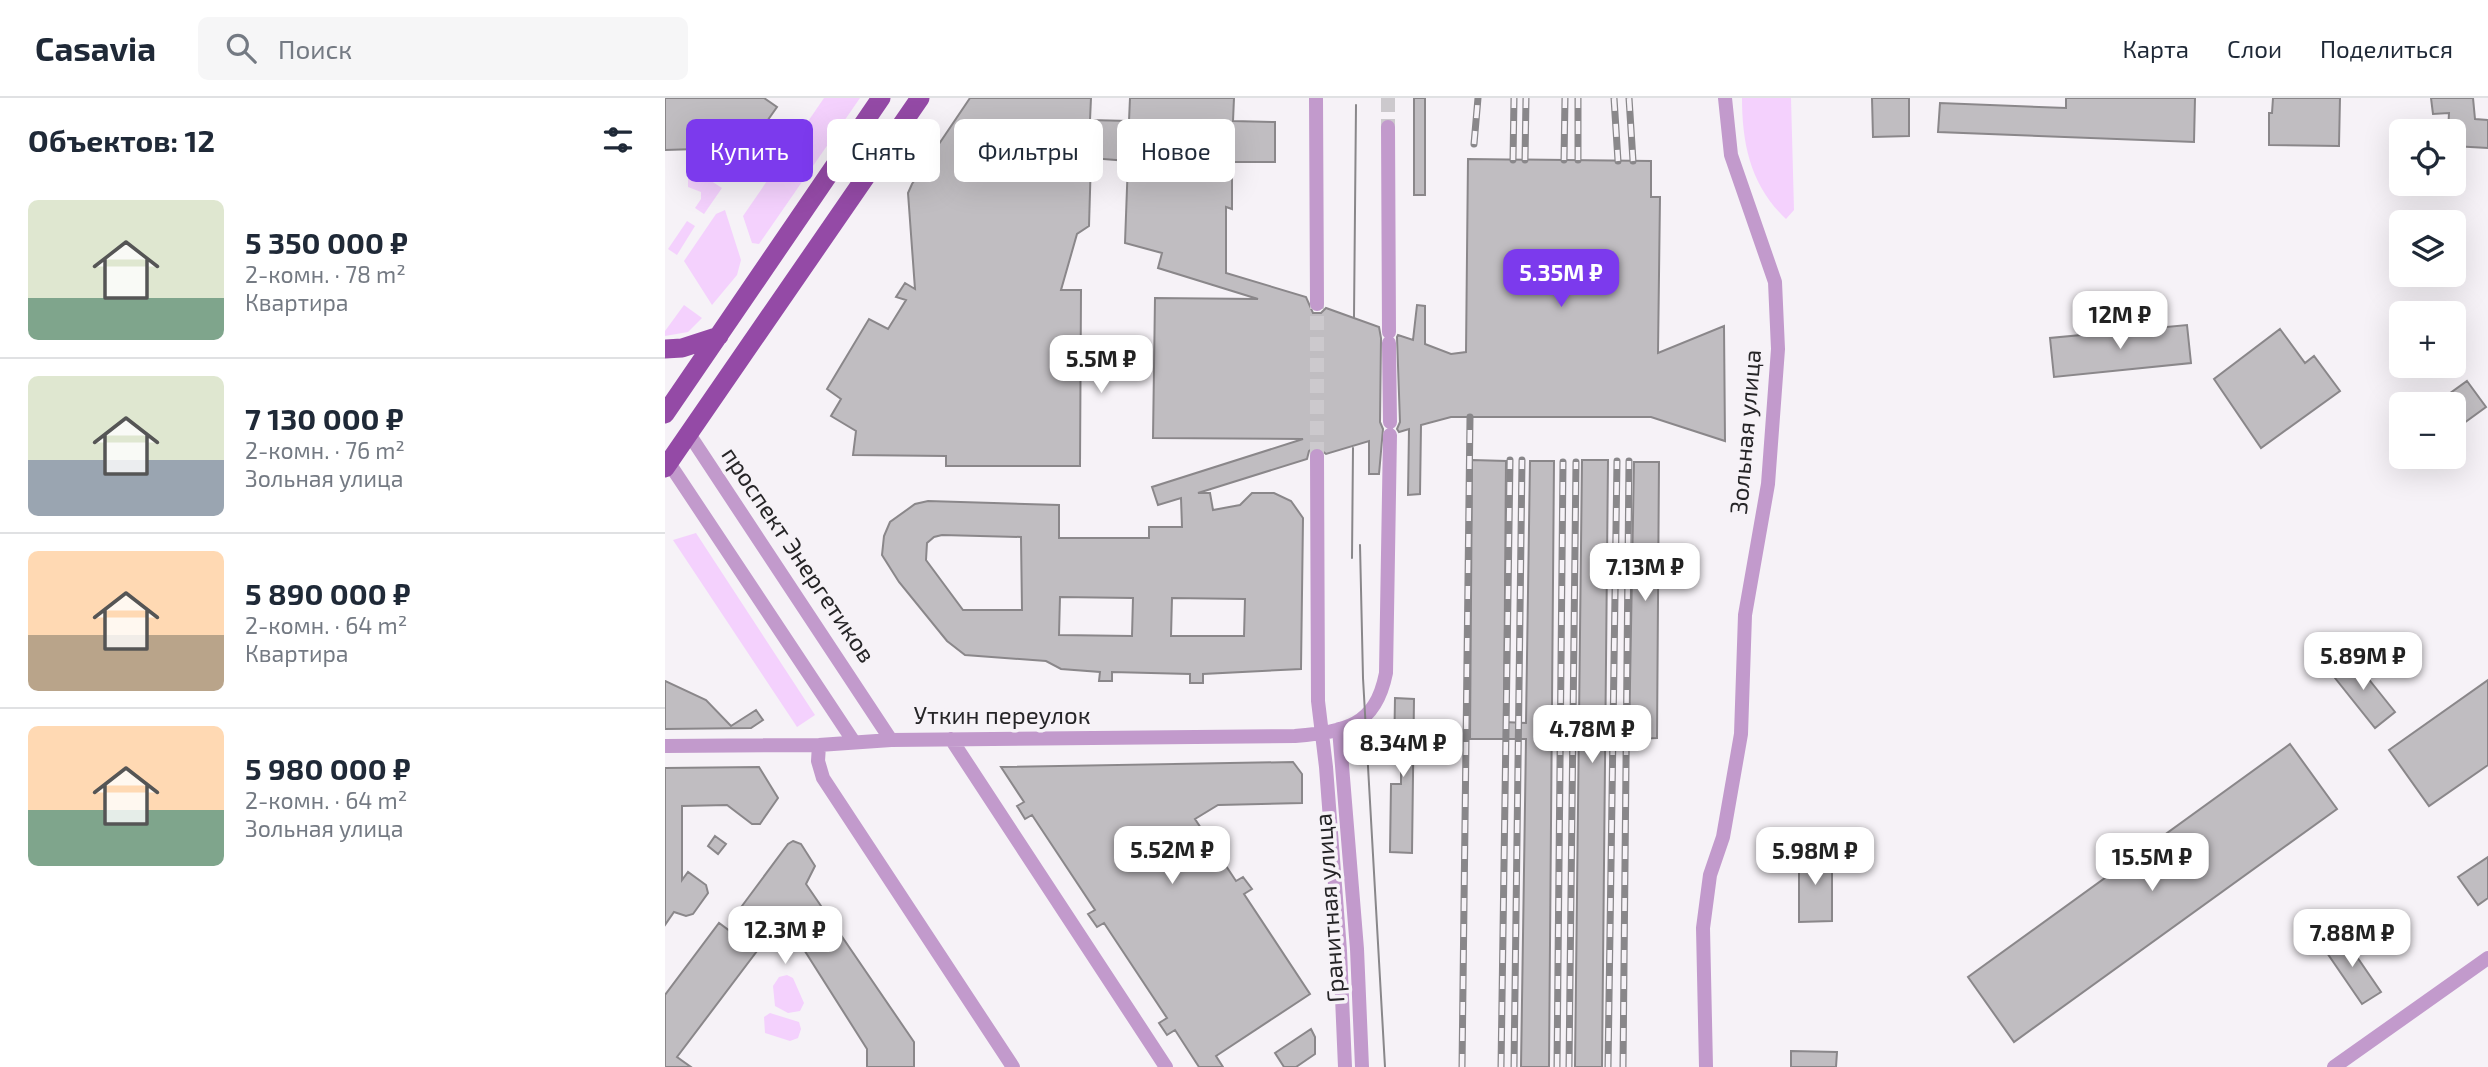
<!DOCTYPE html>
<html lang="ru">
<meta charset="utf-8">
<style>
body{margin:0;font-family:"Exo 2",sans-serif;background:#f6f6f7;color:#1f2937;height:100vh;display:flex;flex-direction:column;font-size:26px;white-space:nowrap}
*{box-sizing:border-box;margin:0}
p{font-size:23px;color:#747a83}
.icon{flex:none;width:38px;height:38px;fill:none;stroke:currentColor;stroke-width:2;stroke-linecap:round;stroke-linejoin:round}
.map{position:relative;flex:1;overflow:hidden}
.sheet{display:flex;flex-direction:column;background:#fff;width:665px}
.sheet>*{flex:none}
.hud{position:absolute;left:21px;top:21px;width:665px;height:63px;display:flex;gap:14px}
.fabs{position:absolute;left:1724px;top:21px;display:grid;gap:14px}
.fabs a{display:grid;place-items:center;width:77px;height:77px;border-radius:10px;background:#fff;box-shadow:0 7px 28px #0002;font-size:35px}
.price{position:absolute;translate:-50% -60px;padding:0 16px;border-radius:14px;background:#fff;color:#222;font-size:23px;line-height:46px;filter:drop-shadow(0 2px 4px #0008)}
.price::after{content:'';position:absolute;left:50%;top:42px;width:21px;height:16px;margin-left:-10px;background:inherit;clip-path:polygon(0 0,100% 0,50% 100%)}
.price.active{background:#7c3aed;color:#fff}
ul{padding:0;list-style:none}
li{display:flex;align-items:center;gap:21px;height:175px;padding:0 28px}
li+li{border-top:2px solid #e0e1e3}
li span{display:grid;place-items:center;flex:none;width:196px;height:140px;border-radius:10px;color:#555}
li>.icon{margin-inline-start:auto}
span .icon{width:84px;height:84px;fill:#fffc;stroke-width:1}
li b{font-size:30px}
h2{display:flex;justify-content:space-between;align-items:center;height:84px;padding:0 28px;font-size:30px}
.chip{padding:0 24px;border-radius:10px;background:#fff;box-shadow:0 7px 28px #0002;font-size:24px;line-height:63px}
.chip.active{background:#7c3aed;color:#fff}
header{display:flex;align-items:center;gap:42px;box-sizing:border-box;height:98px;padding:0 35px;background:#fff;border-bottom:2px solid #e0e1e3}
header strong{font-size:33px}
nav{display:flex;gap:38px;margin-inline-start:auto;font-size:24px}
.search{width:490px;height:63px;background:#f6f6f7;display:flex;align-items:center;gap:18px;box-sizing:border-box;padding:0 24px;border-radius:10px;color:#747a83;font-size:26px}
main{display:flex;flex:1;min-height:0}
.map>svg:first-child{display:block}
.green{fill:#f4d1fd}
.building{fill:#c0bdc1;stroke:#8a878a;stroke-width:2;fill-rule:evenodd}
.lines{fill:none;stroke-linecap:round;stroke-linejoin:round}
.minor-tunnel{stroke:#ccc9cd;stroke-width:14;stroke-dasharray:14 7;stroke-linecap:butt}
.minor{stroke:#c29acc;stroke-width:14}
.major{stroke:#944aa6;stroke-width:19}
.tram{stroke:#89878a;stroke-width:2}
.rail-casing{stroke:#89878a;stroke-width:7}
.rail{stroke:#f6f2f7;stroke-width:4.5;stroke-dasharray:13;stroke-linecap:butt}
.labels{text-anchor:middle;stroke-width:7;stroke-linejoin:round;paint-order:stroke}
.street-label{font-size:24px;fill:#262527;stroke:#f6f2f7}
</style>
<header>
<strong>Casavia</strong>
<div class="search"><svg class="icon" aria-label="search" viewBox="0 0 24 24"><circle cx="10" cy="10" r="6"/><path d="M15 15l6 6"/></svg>Поиск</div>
<nav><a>Карта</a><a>Слои</a><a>Поделиться</a></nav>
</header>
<main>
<section class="sheet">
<h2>Объектов: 12<svg class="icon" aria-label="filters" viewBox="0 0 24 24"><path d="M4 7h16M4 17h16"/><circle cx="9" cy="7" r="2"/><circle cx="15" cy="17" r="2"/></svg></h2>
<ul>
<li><span style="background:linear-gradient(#dfe7d0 70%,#7fa58c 0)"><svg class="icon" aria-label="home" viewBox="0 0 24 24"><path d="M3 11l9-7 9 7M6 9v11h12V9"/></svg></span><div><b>5 350 000 ₽</b><p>2-комн. · 78 m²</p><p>Квартира</p></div></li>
<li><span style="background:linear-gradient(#dfe7d0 60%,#9aa5b1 0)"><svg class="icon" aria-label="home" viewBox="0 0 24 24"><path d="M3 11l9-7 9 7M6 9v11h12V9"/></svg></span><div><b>7 130 000 ₽</b><p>2-комн. · 76 m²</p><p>Зольная улица</p></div></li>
<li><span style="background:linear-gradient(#ffd9b3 60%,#b9a48a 0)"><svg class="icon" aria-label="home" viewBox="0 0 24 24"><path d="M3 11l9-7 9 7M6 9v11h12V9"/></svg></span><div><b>5 890 000 ₽</b><p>2-комн. · 64 m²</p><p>Квартира</p></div></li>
<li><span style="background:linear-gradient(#ffd9b3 60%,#7fa58c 0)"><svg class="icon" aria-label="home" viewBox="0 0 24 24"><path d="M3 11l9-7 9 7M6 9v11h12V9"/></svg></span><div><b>5 980 000 ₽</b><p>2-комн. · 64 m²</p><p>Зольная улица</p></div></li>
</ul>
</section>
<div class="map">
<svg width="1823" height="969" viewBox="0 0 1823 969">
<rect width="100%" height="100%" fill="#f6f2f7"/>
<!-- green -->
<path class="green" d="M159,0H195L94,146L87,145L78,118Z
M1077,0H1126L1129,112L1121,121C1086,88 1077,47 1077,0Z
M23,77H37L57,90L39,116L30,110L36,101V94L23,89Z
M60,112L76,162L72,177L47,207L19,163L51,116Z
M22,123L30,128L12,157L3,151Z
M19,207L37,220L23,234L0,238V233Z
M31,435L150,617L132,629L8,442Z
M122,877L128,880L139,905L135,913L123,915L110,908L108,888L114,879Z
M105,915L134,924L136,931L133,940L125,943L100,935L99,919Z"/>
<!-- building -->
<path class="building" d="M0,0H99L112,9L86,46L75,37L55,38L32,51L0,52Z
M305,0H426L425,22L464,23L465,0H569L568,23L610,24V64H567V111L561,109V175L641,199L648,215H656L661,210L714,229L716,240L715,324L718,331L714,376H704V343L661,356L651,348L644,353L642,361L533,395H545L548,412L575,407L587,395H609L626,403L638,420L636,571L538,576V585H525V576L447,574V583H434L435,574L396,571L381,563L300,557L282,543L234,484L217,457L219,438L225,424L250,406L263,403L394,407V440H484V429H517L516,400L493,407L487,389L638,341L488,340L490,200L593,201L493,170L497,155L460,145L463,63L426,60L424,128L412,136L396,192H416L415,368H281V358L188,357L191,333L166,318L176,301L162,291L204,221L223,231L241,202L231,199L240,185L250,191L243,95L247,86ZM277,437L356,439L357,512H298L261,462L262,445L269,439ZM395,499L468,500L467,538L394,537ZM507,500L580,501L579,538H506Z
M749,0H760V97H749Z
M1207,0H1244V38L1208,39Z
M1401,0H1530L1529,44L1273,34L1275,5L1401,10Z
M1608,0H1675L1674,48L1604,47V15H1607Z
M1766,0H1808L1810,21L1823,22V50L1788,48V33H1783L1784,15L1768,16Z
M803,61L986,63V99H995L993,255L1059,228L1060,343L986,319H786L756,327L755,396L743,397L744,331L734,334L732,331L735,324L732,239L733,237L748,242L752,207L760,208V246L786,256L801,254Z
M1522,227L1526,265L1389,279L1385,240Z
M1615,231L1640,265L1649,258L1675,293L1596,350L1549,281Z
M1802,283L1821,309L1788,333V306H1770Z
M807,362L841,363L839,624L861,625L865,363H889L884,969H856L861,641H805Z
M917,362H943L937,969H910Z
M969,364H994L992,640L964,641Z
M1686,559L1730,614L1710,630L1666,575Z
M1823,582V667L1764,708L1724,652Z
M0,583L41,602L66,628L91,612L98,622L86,630L0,631Z
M730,600L749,601L747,755L725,754L726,686H736V660H729Z
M1625,646L1672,711L1349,944L1303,879Z
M628,664L637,676V705L553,707L530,721L571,783L578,779L587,791L579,796L645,896L551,958L558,969H534L510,932L502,937L494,925L502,920L439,825L432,829L423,816L430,812L367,717L360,721L352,708L359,704L336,669Z
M94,669L113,700L95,726H87L62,707L17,708V782L23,774L41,787L43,795L28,816L21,818L9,814L0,827V670Z
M50,738L61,746L53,756L43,748Z
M128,743L136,746L150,768L141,786L249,944V969H202V951L117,817L104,835L80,845L92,853L12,959L26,969H0V897L54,825L73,839L74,812L123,746Z
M1134,755H1167V823L1134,824Z
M1823,759V800L1813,807L1793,779Z
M1677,837L1716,894L1697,906L1658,849Z
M646,931L650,939V956L631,969H619L610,955Z
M1126,953L1172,954L1171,969H1126Z"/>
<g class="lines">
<!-- minor-tunnel -->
<path class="minor-tunnel" d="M723,0V29
M652,358V206"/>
<!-- minor -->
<path class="minor" d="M651,0L652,206
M723,29L724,234
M724,245L725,324
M24,336L226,642
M652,358L653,603L661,669L675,853L680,969
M4,365L189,644
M674,631L692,851L697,969
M286,641L501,969
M154,647L153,663L158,680L348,969
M0,648L154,647L226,642L630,638C680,633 710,630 721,575L725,337
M1041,969L1038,830L1045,777L1058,739L1076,636L1080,517L1103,386L1113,251L1110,184L1066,57L1060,0
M1669,969L1823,860"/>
<!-- major -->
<path class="major" d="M0,251L17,250L54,238
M0,316L216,0
M0,370L255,0"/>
<!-- tram -->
<path class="tram" d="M689,219L691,7
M695,447L698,580L720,969
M687,460L688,350"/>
<defs>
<path id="rail" d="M949,0L953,63
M964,0L968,63
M809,46L813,0
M848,62L849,0
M860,62L861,0
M899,62L900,0
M913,62V0
M797,969L805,319
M836,969L845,362
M849,969L857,362
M892,969L898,364
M904,969L911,364
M943,969L952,363
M958,969L964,363"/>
</defs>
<!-- rail casing -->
<use href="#rail" class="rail-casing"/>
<!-- rail -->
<use href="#rail" class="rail"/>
</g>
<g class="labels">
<!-- street labels -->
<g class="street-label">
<text transform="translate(1081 334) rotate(-85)" y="8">Зольная улица</text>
<text transform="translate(133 457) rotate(56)" y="8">проспект Энергетиков</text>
<text x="337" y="626">Уткин переулок</text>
<text transform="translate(665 810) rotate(-94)" y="8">Гранитная улица</text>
</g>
</g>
</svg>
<div class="fabs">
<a><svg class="icon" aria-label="locate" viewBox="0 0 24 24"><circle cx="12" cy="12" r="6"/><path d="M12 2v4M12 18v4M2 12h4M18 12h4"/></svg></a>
<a><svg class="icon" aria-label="layers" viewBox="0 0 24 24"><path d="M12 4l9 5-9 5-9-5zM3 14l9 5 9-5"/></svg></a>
<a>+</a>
<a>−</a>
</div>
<b class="price active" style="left:896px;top:211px">5.35M ₽</b>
<b class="price" style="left:1455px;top:253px">12M ₽</b>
<b class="price" style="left:436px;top:297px">5.5M ₽</b>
<b class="price" style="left:980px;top:505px">7.13M ₽</b>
<b class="price" style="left:1698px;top:594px">5.89M ₽</b>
<b class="price" style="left:927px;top:667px">4.78M ₽</b>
<b class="price" style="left:738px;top:681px">8.34M ₽</b>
<b class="price" style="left:507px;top:788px">5.52M ₽</b>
<b class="price" style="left:1150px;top:789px">5.98M ₽</b>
<b class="price" style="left:1487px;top:795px">15.5M ₽</b>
<b class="price" style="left:120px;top:868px">12.3M ₽</b>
<b class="price" style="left:1687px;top:871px">7.88M ₽</b>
<div class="hud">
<a class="chip active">Купить</a>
<a class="chip">Снять</a>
<a class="chip">Фильтры</a>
<a class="chip">Новое</a>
</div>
</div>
</main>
